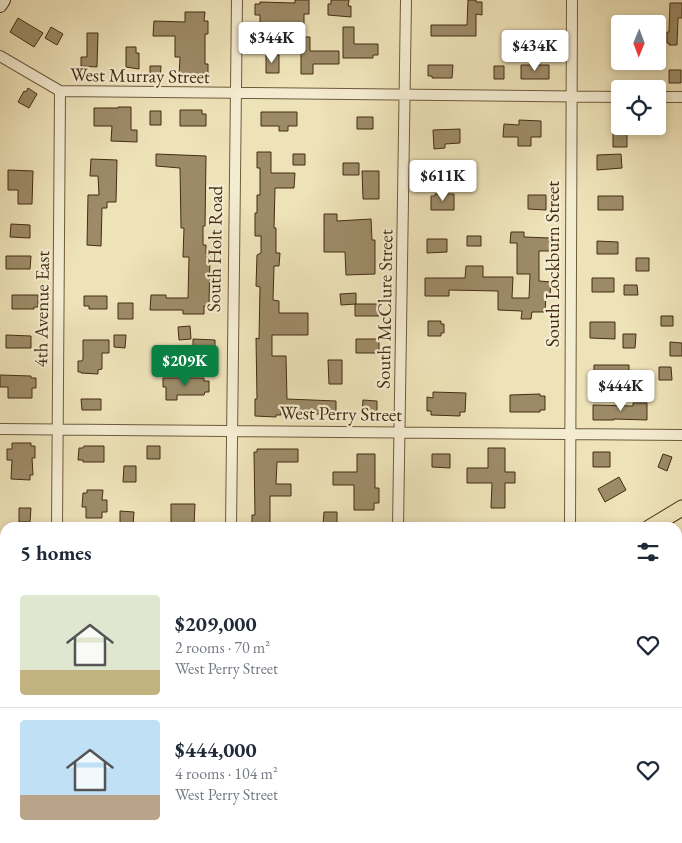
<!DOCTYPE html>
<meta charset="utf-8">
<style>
body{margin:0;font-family:"EB Garamond",serif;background:#f2f2f3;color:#1f2937;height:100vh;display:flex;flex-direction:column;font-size:19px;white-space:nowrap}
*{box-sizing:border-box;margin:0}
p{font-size:16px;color:#747a83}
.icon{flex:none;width:28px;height:28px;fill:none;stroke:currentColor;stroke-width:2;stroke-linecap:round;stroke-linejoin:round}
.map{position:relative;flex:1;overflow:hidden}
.sheet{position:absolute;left:0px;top:522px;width:682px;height:321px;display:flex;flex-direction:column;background:#fff;border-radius:15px 15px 0 0;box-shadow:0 2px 8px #0003}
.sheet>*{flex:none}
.needle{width:32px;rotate:181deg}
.tools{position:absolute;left:611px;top:15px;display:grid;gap:10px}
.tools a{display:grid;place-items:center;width:55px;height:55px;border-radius:5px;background:#fff;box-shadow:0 2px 8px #0003;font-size:25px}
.price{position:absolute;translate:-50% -42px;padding:0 11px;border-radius:5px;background:#fff;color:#222;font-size:16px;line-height:32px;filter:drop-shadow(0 1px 2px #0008)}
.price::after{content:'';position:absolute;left:50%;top:30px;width:15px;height:11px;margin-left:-8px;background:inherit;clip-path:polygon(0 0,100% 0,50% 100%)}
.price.active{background:#0b8043;color:#fff}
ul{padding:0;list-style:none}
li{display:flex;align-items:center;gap:15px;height:125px;padding:0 20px}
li+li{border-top:1px solid #e0e1e3}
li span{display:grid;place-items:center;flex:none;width:140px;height:100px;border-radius:5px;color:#555}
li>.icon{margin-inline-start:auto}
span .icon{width:60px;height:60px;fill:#fffc;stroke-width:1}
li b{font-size:21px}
h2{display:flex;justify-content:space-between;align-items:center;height:60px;padding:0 20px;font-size:21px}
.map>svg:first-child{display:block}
.building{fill:#9d8b68;stroke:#452d12}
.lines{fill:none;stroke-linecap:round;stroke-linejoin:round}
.street-casing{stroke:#6f5a3c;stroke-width:12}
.secondary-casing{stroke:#452d12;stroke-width:16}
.primary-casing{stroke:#452d12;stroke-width:17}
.street{stroke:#f4ecd1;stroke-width:10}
.secondary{stroke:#f4ecd1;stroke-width:14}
.primary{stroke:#eee2b8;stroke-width:15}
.rail-casing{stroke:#452d12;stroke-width:5}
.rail{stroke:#f4ecd1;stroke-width:3;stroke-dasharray:9;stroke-linecap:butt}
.labels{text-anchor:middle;stroke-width:4.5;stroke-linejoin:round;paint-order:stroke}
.street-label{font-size:19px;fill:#452d12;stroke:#f4ecd1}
</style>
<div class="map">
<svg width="682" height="843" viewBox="0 0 682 843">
<rect width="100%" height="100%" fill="#eee2b8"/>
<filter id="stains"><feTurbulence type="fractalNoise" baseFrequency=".004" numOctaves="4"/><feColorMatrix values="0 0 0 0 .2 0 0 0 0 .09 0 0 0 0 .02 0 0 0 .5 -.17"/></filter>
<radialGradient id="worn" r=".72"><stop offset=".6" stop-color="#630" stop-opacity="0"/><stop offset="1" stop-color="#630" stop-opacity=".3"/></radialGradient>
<!-- building -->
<path class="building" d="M295,0H309V14H304V37H310V51H339V64H313V74H301V50H293V38H260V15H255V4H260V2L295,3Z
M331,0H349L348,6H351V17L328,15V4H331Z
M468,0H476V2H482V15L476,14V36H431V25H467Z
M670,3H682V18H678L677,45H669V43H667V32H669Z
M185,12H205L204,21H208V34H205V64H208V77L179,76L180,57H175V36H153L154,21L185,22Z
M18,18L43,33L34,47L10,32Z
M51,27L63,34L57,45L45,38Z
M343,27H354V44H378V55H373V58H343Z
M87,33H98L97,67L81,66V57H87Z
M526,34H542V45H526Z
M126,47H136V53H139V69L126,67Z
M266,55H279V73H266Z
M428,65H453L452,78H432V76H428Z
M521,65H549V79H521Z
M150,66H161L160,80H150Z
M494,66H504V79H494Z
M669,70H681V83H669Z
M28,88L37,94L29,108L18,102L24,91L26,92Z
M118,107H131V130H137V142L111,141L112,126H94V108H118Z
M180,110H202V114H206V126H180Z
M150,111H161V125H150Z
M261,112H297V126H288V131H279V126H261Z
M357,117H373V129H357Z
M519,120L541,121V137H531V146H518V137H503L504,124L519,125Z
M613,126H627V147H613Z
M460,129V143L445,144V148L434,149L433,130Z
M257,152H271V173H295L294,188H275L274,228H276V253H280L279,266H274L273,300L279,301V313H308V335H272V356H286L287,399L336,401V414H302V411H281V415H276V417L255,416V399H257L256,338L259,339L260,287L256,286L257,255L261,253V236H255V213H257V195H260V168H257Z
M156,154L206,156L205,226H203V245H206V254H210L209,306H204V314H183V310H150L151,295H166V298H188L189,257H183L184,228H181L180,168L156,166Z
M293,154H305V165H293Z
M621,154L622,168L597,170V155Z
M91,159L117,160L116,202H107V208H102L101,246L87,245L88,195H99L98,176H90Z
M343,163H359V175H343Z
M8,170L33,171L32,204H18V190H8Z
M362,171H379V199H363Z
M435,194H454V210H431V196H435Z
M528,195H546V210L528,209Z
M598,196H623V210H598Z
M324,214H337V221L371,219L372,240H375V274L346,275L345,252H324Z
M11,224L30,225V238L10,237Z
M511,232H524V237L550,238V251H539V281L551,282L550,295H546L545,312H532L531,319H521L522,311L498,310V291L449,290V296H425V278H465L466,266H483V277H513L512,298H529L530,274H517V243H510Z
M467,236H481V246H467Z
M427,239H447V252L427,253Z
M597,241L618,242V254H597Z
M6,256H31L30,269H6Z
M636,258H649V271H636Z
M592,278H614V292H592Z
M624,285H637L638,295H624Z
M356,293V304L341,305L340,294Z
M12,295H38V307H34V309H12Z
M84,296H107V309H89V306H84Z
M118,303H133V319H118Z
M355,304H379V316H355Z
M661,316H673V326H661Z
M428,321H441V324H444V333H441V336H428Z
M590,322H615V339L590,338Z
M190,326L191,339L179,340L178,327Z
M623,334H636L635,348H623Z
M6,335L31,336V348H6Z
M114,335H126L125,348L114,347Z
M193,339L215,340V355H197V349H193Z
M356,339H379V353H356Z
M83,340H109V353H102V369L98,370V374L81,373V372H78V361H82L83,359Z
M670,342L682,343V356H670Z
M328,360H342V384H329Z
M594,365H629V379H594Z
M659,367H671L672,380H659Z
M0,375L31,376V378H36V388H32V398H8V387H0Z
M163,378H204V381H209V392H205L204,395H177V400H166V387H163Z
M433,392L466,393L465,412H460V416L431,415V411H427V397L433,398Z
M540,394V396H545V410H540V412H510V395Z
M81,399H101V410H82Z
M363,400L377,401V417H362Z
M633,403H647V420L614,419V420H593V405L633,406Z
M12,443H31V446H35V458H32L33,475H30V480L11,479L12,460H7V449H12Z
M84,446H104V462H83V460H78L79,448H83Z
M147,446H160V459H147Z
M488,448H505V472H515V483H505V508H491L492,483H467V468H488Z
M257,449H298V462H277L276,484H291V496H270V526L252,524V515H255L254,452H257Z
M593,452H610V467H593Z
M357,454H375V488H379V503H374V510H354V485H333V472H357Z
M432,454H450V468L432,467Z
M663,454L672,457L667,471L658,467Z
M124,466H136V482H123Z
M619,477L626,490L605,502L598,489Z
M87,490H103L102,500H107V512H102V518H86V507H82L83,493H87Z
M171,504H195L194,525H171Z
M19,508H31L30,522H19Z
M120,511L134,512L133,525L120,524Z
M324,512H337V525H323Z"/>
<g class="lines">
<defs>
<path id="street" d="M0,56L60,91L620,97
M658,97H682
M0,429L682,435
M57,528L60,91
M231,528L237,0
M398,528L406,0
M570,528L572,0
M678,570L682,568
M0,809H5
M63,839L65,843
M400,843V839
M565,843V839"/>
<path id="secondary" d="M0,5L3,0
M678,786H682"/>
<path id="primary" d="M649,528L682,508
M87,843L95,839
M231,843L232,839"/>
</defs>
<!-- street casing -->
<use href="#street" class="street-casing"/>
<!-- secondary casing -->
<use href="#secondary" class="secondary-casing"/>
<!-- primary casing -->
<use href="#primary" class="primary-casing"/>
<!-- street -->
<use href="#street" class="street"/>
<!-- secondary -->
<use href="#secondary" class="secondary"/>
<!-- primary -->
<use href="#primary" class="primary"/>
<defs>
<path id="rail" d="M678,548L682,545
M165,843L172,839"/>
</defs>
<!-- rail casing -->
<use href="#rail" class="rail-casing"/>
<!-- rail -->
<use href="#rail" class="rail"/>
</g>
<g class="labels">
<!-- street labels -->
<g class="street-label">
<text transform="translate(140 75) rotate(1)" y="7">West Murray Street</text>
<text transform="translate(214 249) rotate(-89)" y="7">South Holt Road</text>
<text transform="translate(552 264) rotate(-90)" y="7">South Lockburn Street</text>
<text transform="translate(41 309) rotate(-89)" y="7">4th Avenue East</text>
<text transform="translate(384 309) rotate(-89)" y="7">South McClure Street</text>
<text transform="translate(341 413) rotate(1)" y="7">West Perry Street</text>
</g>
</g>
<rect width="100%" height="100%" filter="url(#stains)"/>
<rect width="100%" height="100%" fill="url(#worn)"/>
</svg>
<div class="tools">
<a><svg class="needle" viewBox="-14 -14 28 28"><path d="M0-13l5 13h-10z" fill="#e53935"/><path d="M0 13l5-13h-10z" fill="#747a83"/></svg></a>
<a><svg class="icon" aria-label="locate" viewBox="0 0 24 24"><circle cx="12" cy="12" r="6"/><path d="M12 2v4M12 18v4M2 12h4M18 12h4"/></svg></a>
</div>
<b class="price" style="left:272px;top:64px">$344K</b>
<b class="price" style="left:535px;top:72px">$434K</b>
<b class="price" style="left:443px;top:202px">$611K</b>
<b class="price active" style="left:185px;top:387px">$209K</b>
<b class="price" style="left:621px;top:412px">$444K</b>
<section class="sheet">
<h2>5 homes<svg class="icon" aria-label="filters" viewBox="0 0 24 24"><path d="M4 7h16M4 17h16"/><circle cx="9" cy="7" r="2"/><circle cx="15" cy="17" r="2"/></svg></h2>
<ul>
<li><span style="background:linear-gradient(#dfe7d0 75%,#c2b280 0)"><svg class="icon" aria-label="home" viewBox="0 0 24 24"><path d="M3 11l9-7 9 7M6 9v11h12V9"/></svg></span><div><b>$209,000</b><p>2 rooms · 70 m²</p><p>West Perry Street</p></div><svg class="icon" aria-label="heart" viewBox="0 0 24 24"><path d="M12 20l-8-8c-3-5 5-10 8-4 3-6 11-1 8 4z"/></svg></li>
<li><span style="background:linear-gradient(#bfe0f5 75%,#b9a48a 0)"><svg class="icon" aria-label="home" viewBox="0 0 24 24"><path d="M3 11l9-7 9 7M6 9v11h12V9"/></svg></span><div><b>$444,000</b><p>4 rooms · 104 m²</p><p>West Perry Street</p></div><svg class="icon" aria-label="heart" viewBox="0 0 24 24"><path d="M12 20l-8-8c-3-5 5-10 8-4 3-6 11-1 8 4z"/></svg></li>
</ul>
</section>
</div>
